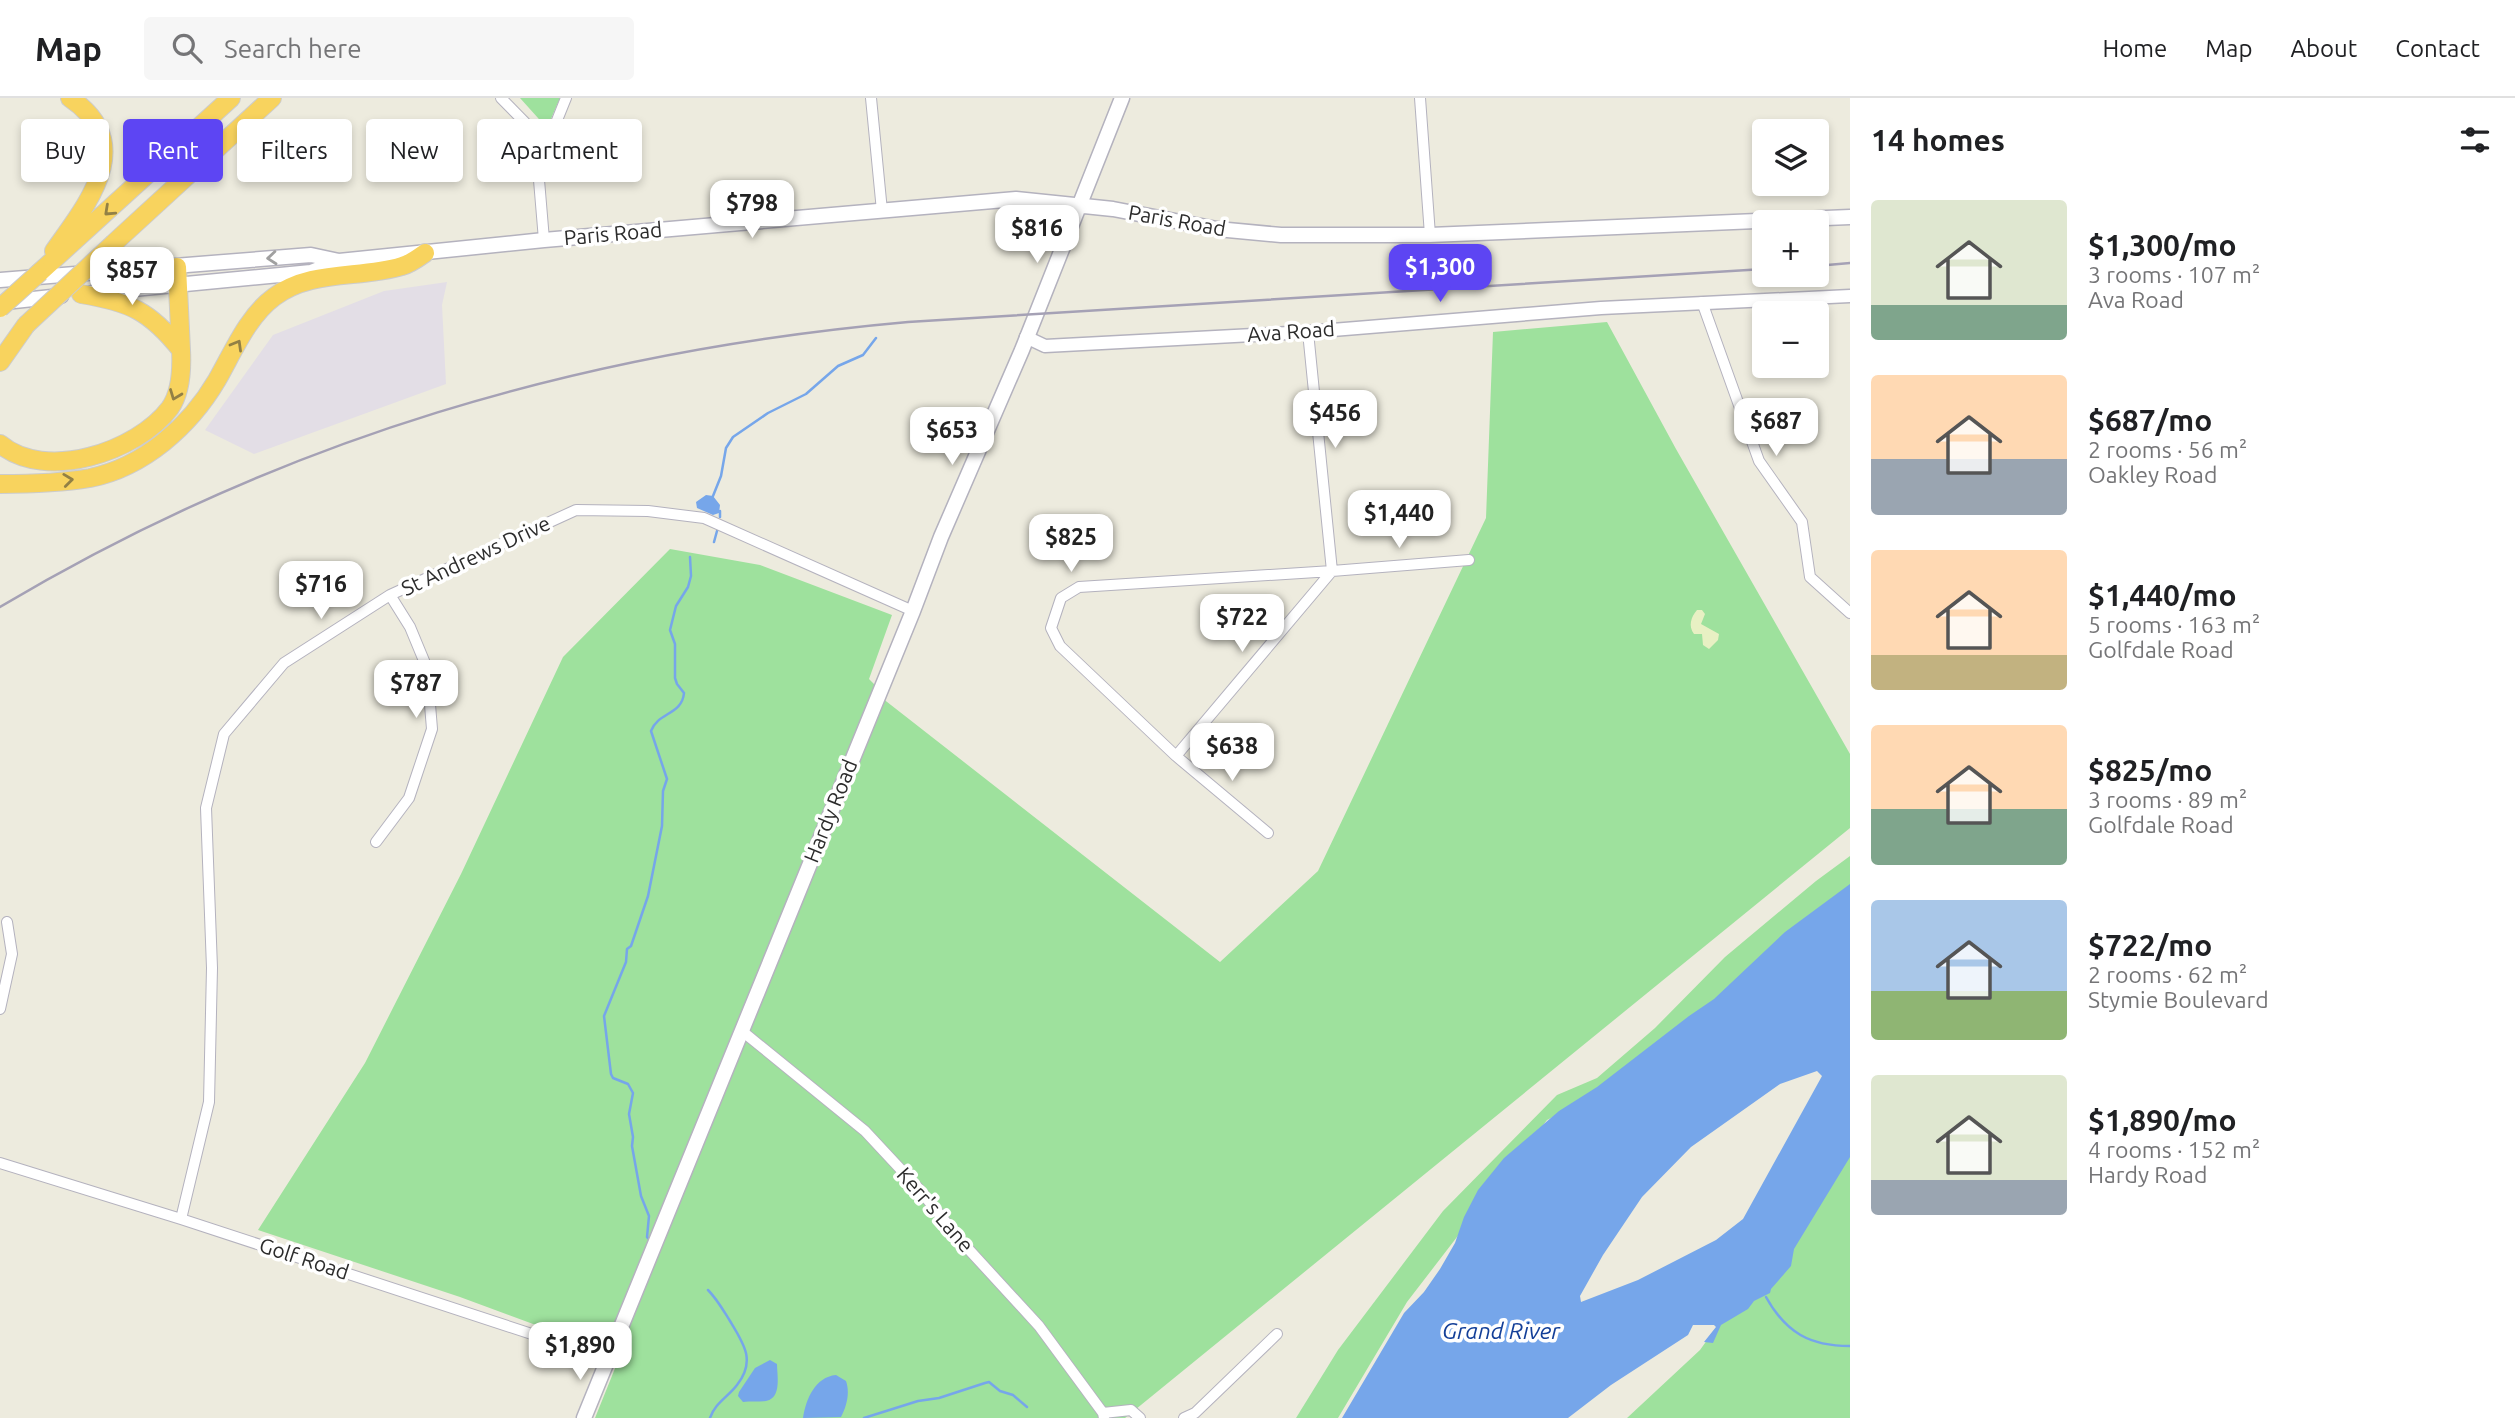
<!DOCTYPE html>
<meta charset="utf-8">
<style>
body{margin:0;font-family:Ubuntu,sans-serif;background:#f6f6f6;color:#202124;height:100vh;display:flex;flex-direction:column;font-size:26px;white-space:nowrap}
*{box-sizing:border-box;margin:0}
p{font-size:23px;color:#757577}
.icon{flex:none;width:38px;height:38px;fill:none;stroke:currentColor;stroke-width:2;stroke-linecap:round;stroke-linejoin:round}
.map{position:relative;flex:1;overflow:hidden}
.side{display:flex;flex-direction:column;background:#fff;width:665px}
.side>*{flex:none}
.banner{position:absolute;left:21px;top:21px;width:665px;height:63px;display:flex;gap:14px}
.buttons{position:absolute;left:1752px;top:21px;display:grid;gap:14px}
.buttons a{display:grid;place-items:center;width:77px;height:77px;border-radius:7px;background:#fff;box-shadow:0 4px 10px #0003;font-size:35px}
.price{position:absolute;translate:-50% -60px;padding:0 16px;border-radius:14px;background:#fff;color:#222;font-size:23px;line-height:46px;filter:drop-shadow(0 2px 4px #0008)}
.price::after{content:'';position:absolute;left:50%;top:42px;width:21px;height:16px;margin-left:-10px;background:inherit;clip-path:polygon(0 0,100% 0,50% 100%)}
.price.active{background:#5d45f3;color:#fff}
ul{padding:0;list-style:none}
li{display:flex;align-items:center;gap:21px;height:175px;padding:0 21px}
li span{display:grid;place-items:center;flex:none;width:196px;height:140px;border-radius:7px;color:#555}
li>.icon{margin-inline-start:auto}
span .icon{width:84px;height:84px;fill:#fffc;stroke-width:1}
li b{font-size:30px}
h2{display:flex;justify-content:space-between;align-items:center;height:84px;padding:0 21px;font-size:30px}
.chip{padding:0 24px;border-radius:7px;background:#fff;box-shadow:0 4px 10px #0003;font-size:24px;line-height:63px}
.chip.active{background:#5d45f3;color:#fff}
header{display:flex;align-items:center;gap:42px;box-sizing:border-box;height:98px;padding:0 35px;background:#fff;border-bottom:2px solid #e0e0e0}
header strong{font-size:33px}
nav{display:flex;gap:38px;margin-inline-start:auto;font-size:24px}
.search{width:490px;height:63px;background:#f6f6f6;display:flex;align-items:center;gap:18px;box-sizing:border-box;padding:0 24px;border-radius:7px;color:#757577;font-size:26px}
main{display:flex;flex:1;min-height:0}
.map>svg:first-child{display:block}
.industrial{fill:#e3dee6}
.green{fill:#9ee19d}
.sand{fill:#e8f0c3}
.water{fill:#76a6ea;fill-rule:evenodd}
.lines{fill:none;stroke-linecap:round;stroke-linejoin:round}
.stream{stroke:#76a6ea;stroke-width:2.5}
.minor-casing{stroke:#b4b2be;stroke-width:12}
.tertiary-casing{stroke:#b4b2be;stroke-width:15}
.secondary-casing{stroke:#b4b2be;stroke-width:17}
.motorway-casing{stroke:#ccc;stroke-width:20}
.minor{stroke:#fff;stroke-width:10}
.tertiary{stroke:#fff;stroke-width:12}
.secondary{stroke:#fff;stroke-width:14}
.motorway{stroke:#f8d35e;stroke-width:18}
.rail{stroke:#a5a1b5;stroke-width:2.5}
.motorway-bridge-casing{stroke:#ccc;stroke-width:20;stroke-linecap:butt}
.motorway-bridge{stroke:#f8d35e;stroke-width:18}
.oneway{stroke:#928045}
.oneway2{stroke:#a0a0a0}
.labels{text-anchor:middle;stroke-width:7;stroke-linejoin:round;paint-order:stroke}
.street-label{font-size:21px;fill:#2c2c2c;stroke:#fff}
.water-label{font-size:23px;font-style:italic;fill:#133f98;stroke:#fff}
</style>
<header>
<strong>Map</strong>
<div class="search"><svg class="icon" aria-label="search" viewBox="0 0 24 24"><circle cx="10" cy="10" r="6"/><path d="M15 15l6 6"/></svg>Search here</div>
<nav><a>Home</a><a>Map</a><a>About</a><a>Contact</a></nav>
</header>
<main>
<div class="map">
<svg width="1850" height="1320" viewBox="0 0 1850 1320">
<rect width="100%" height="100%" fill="#edebde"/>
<!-- industrial -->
<path class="industrial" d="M447,184L442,207L446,286L254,356L205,332L273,237L384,193Z"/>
<!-- green -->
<path class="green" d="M520,0H560L547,30Z
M1607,224L1676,351L1850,656V730L1125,1320H595L620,1258L460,1199L258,1132L365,965L461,776L563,559L670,451L760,467L892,517L869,581L884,596L882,600L1220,864L1318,773L1486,420L1493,234Z
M1850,758V796L1646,959L1585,1003L1547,1022L1407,1204L1338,1320H1296L1338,1252L1443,1113L1557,997L1597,980L1655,930L1725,859L1816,783Z
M1850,1042V1320H1627L1700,1252Z"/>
<!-- sand -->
<path class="sand" d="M1697,512H1702L1705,516L1701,526L1719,536L1718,542L1709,551L1703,547L1702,536H1694C1688,528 1691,519 1697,512Z"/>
<!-- water -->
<path class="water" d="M706,397L713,398L720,407L719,415L713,417L697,410L696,404Z
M1850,786V1059L1794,1151L1791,1168L1771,1191L1770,1195L1754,1203L1748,1211L1721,1227L1713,1245L1704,1244L1716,1229L1714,1227H1693L1688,1237L1611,1287L1568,1320H1342L1404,1215L1424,1194L1440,1171L1455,1145L1464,1119L1478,1092L1504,1060L1559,1013L1597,989L1689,918L1714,901L1785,834ZM1817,973L1822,978L1743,1121L1716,1142L1638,1182L1581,1204L1580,1198L1603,1157L1642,1099L1691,1049L1780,986Z
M770,1262L777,1266C777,1277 782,1300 766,1303C759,1304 750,1303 743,1304L738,1298L739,1294L755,1270Z
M836,1277L846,1283C850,1294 847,1308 841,1319L803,1320C806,1301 815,1279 836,1277Z"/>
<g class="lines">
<!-- stream -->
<path class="stream" d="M713,398L721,378L726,350L733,339L768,315L806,296L838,268L863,257L876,240
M720,419V413
M714,444L717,433
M650,1142L647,1139L649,1118L641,1098L632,1048L633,1039L629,1016L633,995L628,986L613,980L611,976L604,918L626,864L627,851L631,848L648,798L662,728L663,693L667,681L651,633C658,614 682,617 684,595L677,586L675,580V546L670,532L676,508L688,489L691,478L690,459
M708,1192C717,1201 723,1212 730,1223C744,1246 756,1263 737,1287C728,1299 715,1305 710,1320
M1766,1199C1786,1235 1810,1248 1850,1248
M864,1320L918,1303L939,1300L985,1285L989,1284L1000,1293L1013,1297L1027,1309"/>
<defs>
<path id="minor" d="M501,0L547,47
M871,0L882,113
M1420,0L1430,137
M544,142L539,82L547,47L566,0
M1702,204L1759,363L1802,424L1810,479L1850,515
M1176,658L1332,473L1308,234
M1268,735L1176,658L1060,548L1051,530L1061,500L1079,489L1332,473L1469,462
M376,744L409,700L432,631L427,570L410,529L390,497
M0,911L12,856L7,824
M742,933L865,1033L919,1091L961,1143L1039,1228L1103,1315L1104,1320
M0,1065L181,1121L608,1261
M181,1121L209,1004L212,870L206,710L224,636L284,565L390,497L576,412L648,413L704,420L913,513
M1103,1315L1131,1312L1140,1320
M1184,1320L1195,1315L1277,1236"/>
<path id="tertiary" d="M1026,239L1045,248L1308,234L1601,210L1850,198"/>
<path id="secondary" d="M0,182L311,157L339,163
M92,195L311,174L339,163L544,142L1016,101L1113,111L1217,131L1281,137H1430L1850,119
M5,204L61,198
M584,1320L913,513L941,439L1022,252L1122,0"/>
<path id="motorway" d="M114,145L272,0
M54,153C87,106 138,46 70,0
M177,169L181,252
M40,174L231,0
M0,264L26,227
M0,346C45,384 137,354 170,310C181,294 182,271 181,252C150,213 130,204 81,196
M0,386C30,386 61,385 90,380C144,369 190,328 217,282C233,254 248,218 274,199C311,171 360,181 402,168C410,166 418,160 425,155"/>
</defs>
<!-- minor casing -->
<use href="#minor" class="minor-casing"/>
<!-- tertiary casing -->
<use href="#tertiary" class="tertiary-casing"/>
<!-- secondary casing -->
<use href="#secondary" class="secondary-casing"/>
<!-- motorway casing -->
<use href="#motorway" class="motorway-casing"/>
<!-- minor -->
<use href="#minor" class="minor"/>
<!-- tertiary -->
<use href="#tertiary" class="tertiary"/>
<!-- secondary -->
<use href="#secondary" class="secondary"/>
<!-- motorway -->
<use href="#motorway" class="motorway"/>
<!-- rail -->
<path class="rail" d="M1816,168L1850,165
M0,509C282,341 582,253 908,224L1764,171"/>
<defs>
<path id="motorway-bridge" d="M0,210L40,174
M26,227L114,145"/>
</defs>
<!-- motorway-bridge casing -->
<use href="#motorway-bridge" class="motorway-bridge-casing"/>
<!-- motorway-bridge -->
<use href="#motorway-bridge" class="motorway-bridge"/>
</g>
<!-- one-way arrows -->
<defs><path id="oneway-chevron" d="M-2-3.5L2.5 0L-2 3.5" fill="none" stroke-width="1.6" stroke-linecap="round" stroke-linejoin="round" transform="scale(1.75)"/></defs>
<g class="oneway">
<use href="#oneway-chevron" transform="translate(109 113) rotate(137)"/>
<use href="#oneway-chevron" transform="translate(237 247) rotate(-60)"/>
<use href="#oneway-chevron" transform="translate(175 297) rotate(111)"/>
<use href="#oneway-chevron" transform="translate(68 382) rotate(-7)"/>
</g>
<use class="oneway2" href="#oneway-chevron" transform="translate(272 160) rotate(175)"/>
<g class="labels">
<!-- street labels -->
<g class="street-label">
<text transform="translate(1177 123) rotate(10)" y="7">Paris Road</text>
<text transform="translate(613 136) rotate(-5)" y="7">Paris Road</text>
<text transform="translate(1291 234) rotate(-4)" y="7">Ava Road</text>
<text transform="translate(476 458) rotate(-25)" y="7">St Andrews Drive</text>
<text transform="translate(831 713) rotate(-68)" y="7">Hardy Road</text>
<text transform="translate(935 1112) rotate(49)" y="7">Kerr's Lane</text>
<text transform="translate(304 1161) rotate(18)" y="7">Golf Road</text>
</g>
<!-- water labels -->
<g class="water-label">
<text x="1501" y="1241">Grand River</text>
</g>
</g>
</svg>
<div class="buttons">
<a><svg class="icon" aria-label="layers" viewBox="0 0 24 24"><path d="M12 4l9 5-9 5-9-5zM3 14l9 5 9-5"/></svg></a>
<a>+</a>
<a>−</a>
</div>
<b class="price" style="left:752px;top:142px">$798</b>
<b class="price" style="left:1037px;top:167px">$816</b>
<b class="price active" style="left:1440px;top:206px">$1,300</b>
<b class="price" style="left:132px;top:209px">$857</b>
<b class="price" style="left:1335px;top:352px">$456</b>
<b class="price" style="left:1776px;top:360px">$687</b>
<b class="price" style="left:952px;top:369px">$653</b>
<b class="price" style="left:1399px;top:452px">$1,440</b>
<b class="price" style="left:1071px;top:476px">$825</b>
<b class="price" style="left:321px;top:523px">$716</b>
<b class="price" style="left:1242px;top:556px">$722</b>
<b class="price" style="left:416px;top:622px">$787</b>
<b class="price" style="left:1232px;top:685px">$638</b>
<b class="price" style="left:580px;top:1284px">$1,890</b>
<div class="banner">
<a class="chip">Buy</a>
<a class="chip active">Rent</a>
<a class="chip">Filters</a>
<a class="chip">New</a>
<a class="chip">Apartment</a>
</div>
</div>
<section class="side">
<h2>14 homes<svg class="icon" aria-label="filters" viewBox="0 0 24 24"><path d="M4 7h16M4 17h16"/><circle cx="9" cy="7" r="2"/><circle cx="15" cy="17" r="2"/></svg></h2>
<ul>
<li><span style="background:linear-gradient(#dfe7d0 75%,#7fa58c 0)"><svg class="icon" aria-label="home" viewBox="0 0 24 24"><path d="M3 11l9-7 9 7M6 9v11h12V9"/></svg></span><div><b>$1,300/mo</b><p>3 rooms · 107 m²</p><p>Ava Road</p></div></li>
<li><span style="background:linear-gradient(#ffd9b3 60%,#9aa5b1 0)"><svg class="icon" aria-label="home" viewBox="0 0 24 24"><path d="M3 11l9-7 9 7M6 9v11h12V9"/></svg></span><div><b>$687/mo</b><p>2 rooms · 56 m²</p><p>Oakley Road</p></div></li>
<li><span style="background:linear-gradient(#ffd9b3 75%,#c2b280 0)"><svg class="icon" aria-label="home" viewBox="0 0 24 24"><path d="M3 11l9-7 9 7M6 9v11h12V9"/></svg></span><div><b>$1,440/mo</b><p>5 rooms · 163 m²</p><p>Golfdale Road</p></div></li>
<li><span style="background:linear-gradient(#ffd9b3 60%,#7fa58c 0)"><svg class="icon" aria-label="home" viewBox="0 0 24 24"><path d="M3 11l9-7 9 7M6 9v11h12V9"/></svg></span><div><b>$825/mo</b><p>3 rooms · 89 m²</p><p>Golfdale Road</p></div></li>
<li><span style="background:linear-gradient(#a9c7e8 65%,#8fb573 0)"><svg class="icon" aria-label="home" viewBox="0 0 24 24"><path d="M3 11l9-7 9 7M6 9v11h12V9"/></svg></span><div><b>$722/mo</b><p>2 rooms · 62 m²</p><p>Stymie Boulevard</p></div></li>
<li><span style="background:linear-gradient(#dfe7d0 75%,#9aa5b1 0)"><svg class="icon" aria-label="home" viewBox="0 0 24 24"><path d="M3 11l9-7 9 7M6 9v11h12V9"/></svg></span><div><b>$1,890/mo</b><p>4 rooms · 152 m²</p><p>Hardy Road</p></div></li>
</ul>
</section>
</main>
